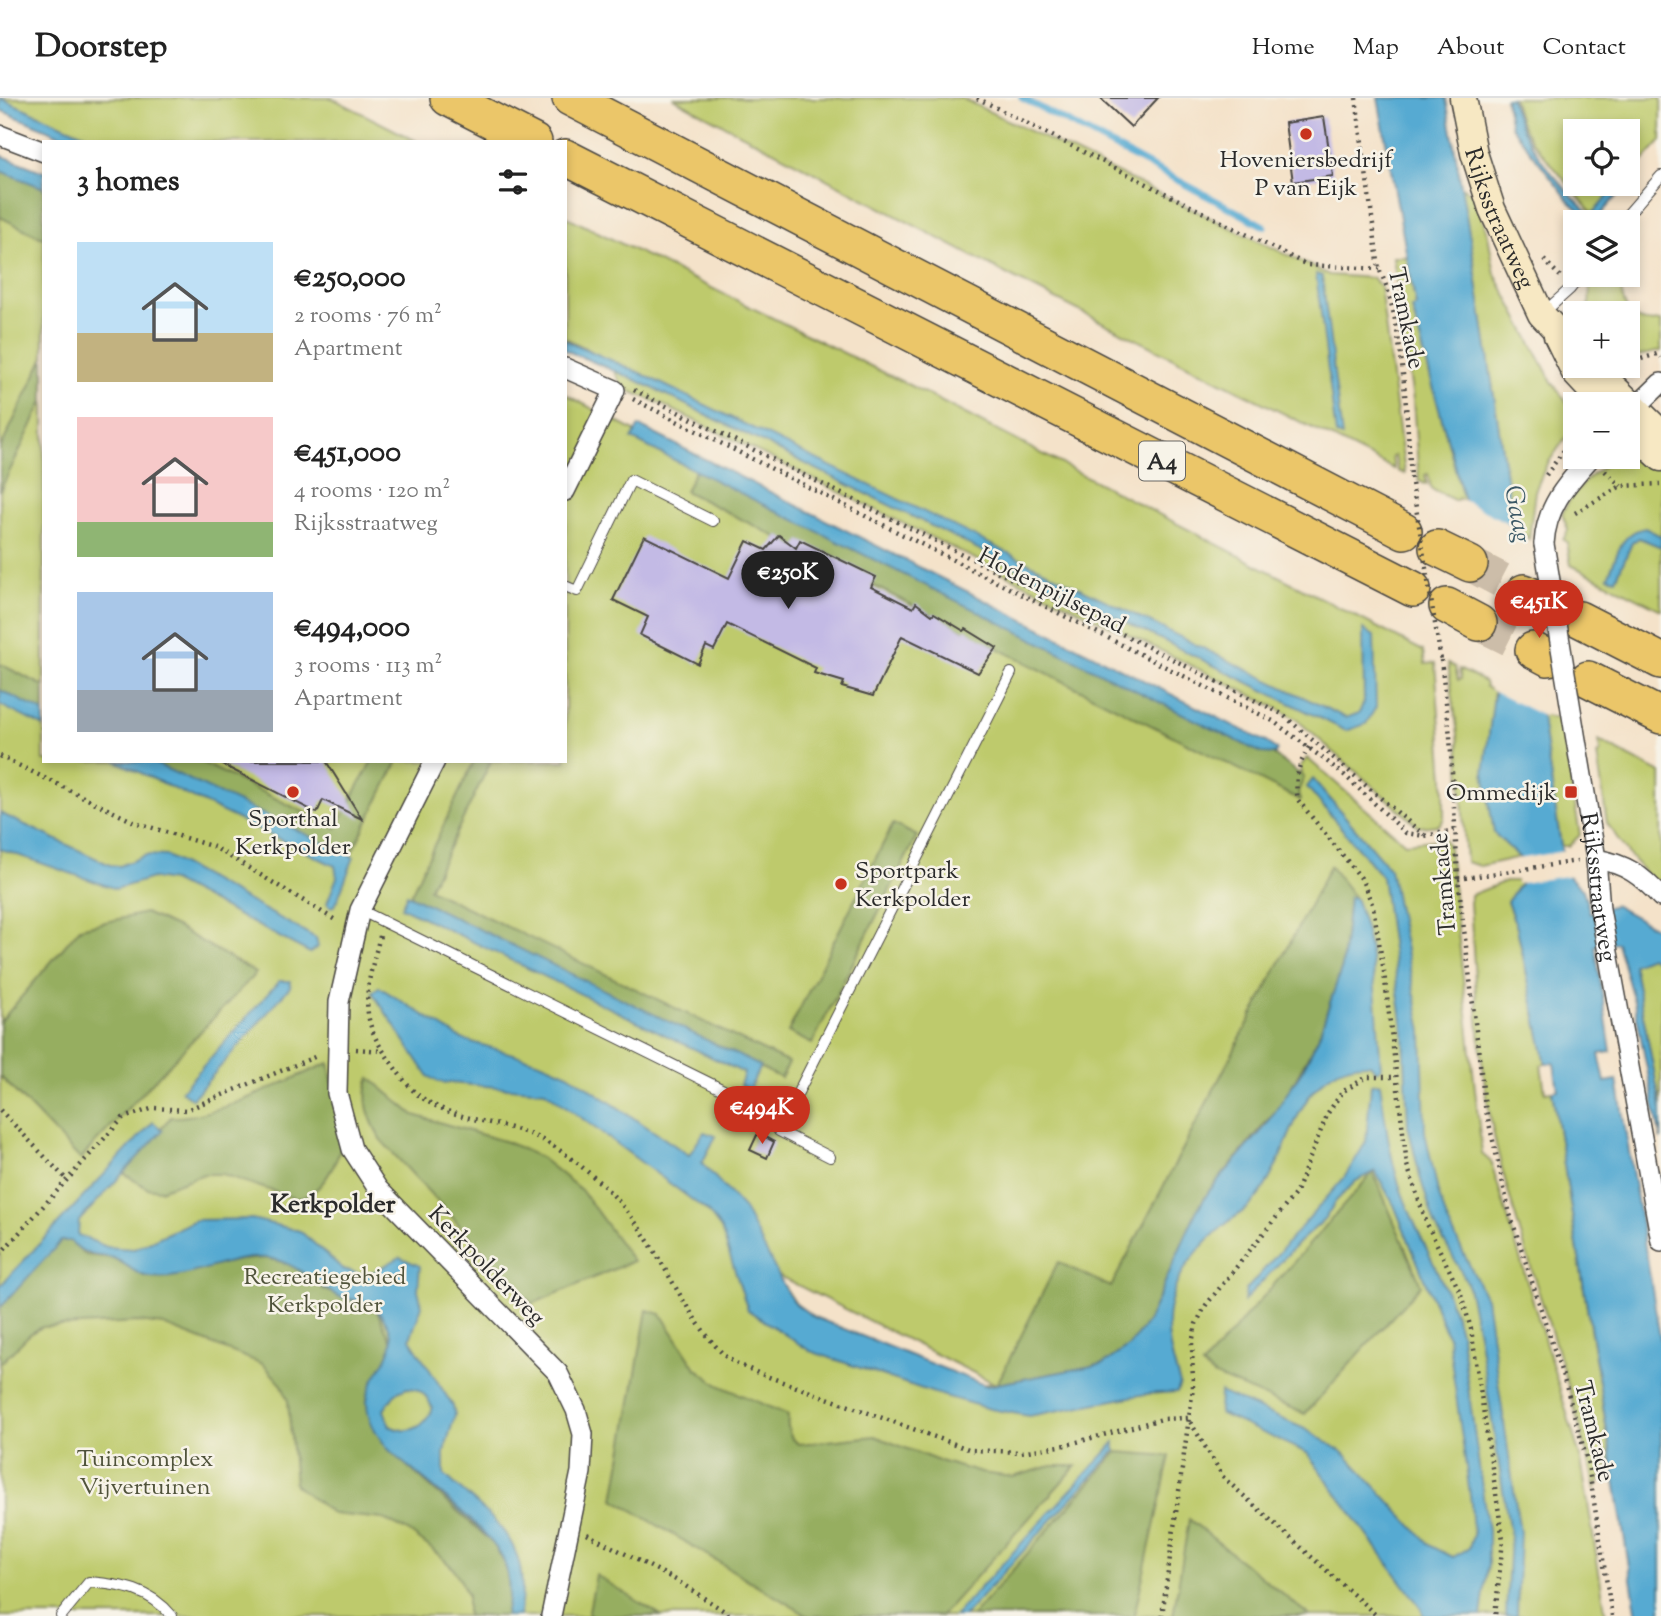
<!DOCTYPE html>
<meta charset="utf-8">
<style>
body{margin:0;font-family:"Sorts Mill Goudy",serif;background:#f2f2f2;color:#222;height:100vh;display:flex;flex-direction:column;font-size:26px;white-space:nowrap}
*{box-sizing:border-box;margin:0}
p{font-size:23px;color:#767676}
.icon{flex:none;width:38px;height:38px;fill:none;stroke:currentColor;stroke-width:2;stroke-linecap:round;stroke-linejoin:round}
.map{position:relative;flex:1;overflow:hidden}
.side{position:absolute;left:42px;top:42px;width:525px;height:623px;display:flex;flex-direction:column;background:#fff;border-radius:0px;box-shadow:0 4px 10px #0003}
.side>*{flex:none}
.buttons{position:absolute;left:1563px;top:21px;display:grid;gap:14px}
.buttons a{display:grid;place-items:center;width:77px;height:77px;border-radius:0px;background:#fff;box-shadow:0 4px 10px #0003;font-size:35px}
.price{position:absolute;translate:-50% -60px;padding:0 16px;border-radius:24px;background:#c8321e;color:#fff;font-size:23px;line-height:46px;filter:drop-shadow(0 2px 4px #0008)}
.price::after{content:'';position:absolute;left:50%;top:42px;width:21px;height:16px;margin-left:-10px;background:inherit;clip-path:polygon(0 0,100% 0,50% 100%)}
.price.active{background:#222;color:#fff}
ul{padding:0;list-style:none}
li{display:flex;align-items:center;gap:21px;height:175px;padding:0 35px}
li span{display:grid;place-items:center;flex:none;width:196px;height:140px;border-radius:0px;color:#555}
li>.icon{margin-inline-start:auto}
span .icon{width:84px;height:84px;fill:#fffc;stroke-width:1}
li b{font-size:30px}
h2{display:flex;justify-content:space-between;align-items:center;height:84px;padding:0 35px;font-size:30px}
header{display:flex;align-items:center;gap:42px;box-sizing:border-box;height:98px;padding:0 35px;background:#fff;border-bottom:2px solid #e0e0e0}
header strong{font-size:33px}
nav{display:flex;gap:38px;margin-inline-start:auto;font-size:24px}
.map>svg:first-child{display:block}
.green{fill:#beca6c;stroke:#747a4c;stroke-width:2;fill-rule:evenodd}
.forest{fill:#96ae60;stroke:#606c46;stroke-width:2}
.water{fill:#57aad2;stroke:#416a7e;stroke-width:2;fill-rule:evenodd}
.pier{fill:#f4e2c9}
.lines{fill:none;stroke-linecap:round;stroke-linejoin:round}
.stream{stroke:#57aad2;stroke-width:7}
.building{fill:#c3bae5}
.motorway-tunnel{stroke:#ccbda9;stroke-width:35;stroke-dasharray:35 18;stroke-linecap:butt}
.service-casing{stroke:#494643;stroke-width:12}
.minor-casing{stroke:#494643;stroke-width:22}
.secondary-casing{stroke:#494643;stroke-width:29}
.motorway-casing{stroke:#494643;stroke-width:38}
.path{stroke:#494643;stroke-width:4.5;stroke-dasharray:2 5;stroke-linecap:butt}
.service{stroke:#fff;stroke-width:10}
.minor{stroke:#fff;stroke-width:19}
.secondary{stroke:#f7e8c3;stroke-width:26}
.motorway{stroke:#ebc669;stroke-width:35}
.minor-bridge-casing{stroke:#494643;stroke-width:22;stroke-linecap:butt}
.path-bridge{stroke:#494643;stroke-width:4.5;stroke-dasharray:2 5;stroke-linecap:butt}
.minor-bridge{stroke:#fff;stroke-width:19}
.poi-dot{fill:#c8321e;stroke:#f7f3e8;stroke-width:2.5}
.labels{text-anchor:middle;stroke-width:5;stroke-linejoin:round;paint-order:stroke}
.shield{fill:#f7f3e8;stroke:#686764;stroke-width:2}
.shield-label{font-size:23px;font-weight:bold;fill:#2b2b2b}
.poi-label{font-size:24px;fill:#2b2b2b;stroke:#f7f3e8}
.street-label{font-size:24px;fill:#2b2b2b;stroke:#f7f3e8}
.park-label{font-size:24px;fill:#50533b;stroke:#f7f3e8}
.water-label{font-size:26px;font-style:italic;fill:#3a5765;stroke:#f7f3e8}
.neighbourhood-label{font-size:26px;font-weight:bold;fill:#2b2b2b;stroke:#f7f3e8}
</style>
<header>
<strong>Doorstep</strong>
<nav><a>Home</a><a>Map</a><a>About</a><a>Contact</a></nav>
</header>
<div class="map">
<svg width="1661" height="1518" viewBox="0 0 1661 1518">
<rect width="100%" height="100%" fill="#f7f3e8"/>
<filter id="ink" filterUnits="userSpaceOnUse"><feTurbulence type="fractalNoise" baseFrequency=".0143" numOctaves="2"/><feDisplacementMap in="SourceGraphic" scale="14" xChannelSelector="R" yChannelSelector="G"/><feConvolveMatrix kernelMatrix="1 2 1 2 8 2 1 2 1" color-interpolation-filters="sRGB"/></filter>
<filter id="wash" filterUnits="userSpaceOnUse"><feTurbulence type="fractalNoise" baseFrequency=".00686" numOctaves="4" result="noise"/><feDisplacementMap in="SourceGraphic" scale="28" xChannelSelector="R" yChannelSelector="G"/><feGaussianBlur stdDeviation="1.57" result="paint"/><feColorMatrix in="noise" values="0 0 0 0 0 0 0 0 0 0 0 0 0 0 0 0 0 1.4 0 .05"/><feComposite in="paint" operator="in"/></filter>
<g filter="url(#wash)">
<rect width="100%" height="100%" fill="#f4e2c9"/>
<!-- green -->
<path class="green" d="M0,0H332L418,44H97L0,6Z
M673,0H961L1329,177L1373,180L1380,188L1405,376L1398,373L1395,358L1392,359L1394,371L1010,178Z
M1513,0H1661V43L1628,80V33H1575V86H1622L1594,117L1531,42L1520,23Z
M0,70L44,86V663H565V296L698,367L1271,655L1302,679L1300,669L1307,660L1405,745L1444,741L1449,750L1482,1056L1491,1064L1581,1362L1606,1518H0ZM1330,768L1349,799L1342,869L1068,1273ZM776,1175L783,1180L996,1286H980L814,1219L796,1206Z
M1459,87L1473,96L1487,132L1495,176L1552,284L1573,313V329L1546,368L1535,393L1529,441L1513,427L1474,164Z
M565,118L915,290L1423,553L1425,566L1435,565L1444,680V721L1439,727L1419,729L1296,621L1273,608L659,305L622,290C614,261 590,252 565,240Z
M1393,159H1407L1416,209L1412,211L1464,403L1458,400L1456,403L1431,391L1428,376L1425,377L1427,387L1419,383L1413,302Z
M1593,177H1619C1623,206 1625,228 1661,223V253L1628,260V215H1589L1590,180Z
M1634,355L1646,357L1661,369V512L1571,467L1567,444L1563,442L1568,432L1562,416C1575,387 1607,360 1634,355Z
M1448,566L1455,569L1458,582L1461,581L1459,571L1485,584L1486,589L1493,593L1494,735L1520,759L1480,768L1466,764L1458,636Z
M1541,617L1558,621L1559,630H1562L1580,737L1569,748H1561Z
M1599,643L1661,675V792L1629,757L1607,725L1597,656H1600Z
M1506,783H1522L1507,804L1517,830L1546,966L1541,967L1545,994L1552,993L1612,1366L1609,1365L1595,1391C1571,1278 1527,1171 1499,1059C1478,977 1476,889 1470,805L1471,797Z
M1650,859L1661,866V1009L1633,866Z"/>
<!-- forest -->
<path class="forest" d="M0,70L44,87V141L0,119Z
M44,259V302L0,393V351Z
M698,367L1271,655L1304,679L1298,694L1300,702L685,393Z
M0,566L44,588V623L0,604Z
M134,663H199L336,730L372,663H398L350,758Z
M474,663H491L429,791L789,965L781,980L409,800Z
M893,726L917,738L812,946L788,934Z
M1330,768L1355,800H1349L1342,869L1318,940L1283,1004L1209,1093L1196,1114L1148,1223L1129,1248L1103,1266L997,1286L1058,1164L1111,1189Z
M145,815L176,829L256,875L80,1061L0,978V924L80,830Z
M329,965C332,986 343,1020 342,1040C340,1063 320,1099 296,1101L222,1076H204L160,1092L147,1090L120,1073L171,1019C215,1021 286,982 329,965Z
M370,980L414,1017L507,1044L540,1059L581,1092L633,1163L532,1206L380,1041C370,1021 361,1002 370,980Z
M1373,1074L1421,1187L1305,1316L1215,1278L1202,1268Z
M60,1143H70L86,1157L113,1160L144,1178H164L240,1162L265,1160L291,1166L325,1192L353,1203H365L376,1211L392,1245L390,1256L367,1299L387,1350L493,1445L505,1466L510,1495L505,1518H467V1497L462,1485L453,1470L432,1451L408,1433L383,1421L333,1416L295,1387L288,1303L282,1287L263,1266L163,1227L138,1224L42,1229L31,1235L0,1266V1210Z
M647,1212L661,1216L696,1270L718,1287L788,1317C787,1330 787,1338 799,1346L875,1338L936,1362L981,1375L1013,1379L1051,1368H1076L941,1518H808L614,1401Z
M1117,1354L1170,1358L1134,1518H972Z
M1189,1421L1310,1518H1173Z
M596,1477L661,1518H588Z"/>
<!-- water -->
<path class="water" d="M0,0L102,44H76L0,12Z
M1378,0H1446L1474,163L1565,775L1583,792L1590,815L1614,807L1661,833V866L1650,859L1633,866L1661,1009V1042L1634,904L1617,845L1595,848L1611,954L1599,956L1605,984L1617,982L1661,1245V1518H1637L1552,993L1558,992L1554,965L1546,966L1517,830L1507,804L1522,783L1520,760L1494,735L1484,675L1494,596L1464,403L1412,211L1416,208Z
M1505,0H1511C1522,45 1558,85 1591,117L1619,86H1627L1594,124L1571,105L1511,28Z
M0,57L44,74V90L0,73Z
M1316,176L1322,178L1342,339L1336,337Z
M565,242L638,274L1346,620L1359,615L1364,604L1363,531L1374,538L1376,609L1366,626L1346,633L636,282L565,252Z
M639,328L1266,644L1277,652L1275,656L1261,655L632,341Z
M1645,430L1661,438V449L1639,440L1632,445L1616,481L1608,479C1617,458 1620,434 1645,430Z
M0,592L44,614V629L0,607Z
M116,663H150L354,759L335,808L330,809L327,805L337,779L335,768Z
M1313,681L1390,771L1422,933L1425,1034L1438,1094L1447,1122L1486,1200L1520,1434L1517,1518H1506L1510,1436L1478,1235L1467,1184L1435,1127L1420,1079L1408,1027L1404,937L1382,779L1307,689Z
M0,715L110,767L120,768L146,757L167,758L316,840L318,849L310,855L172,783L152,780L116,791L0,751Z
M407,796L760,968L750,991L740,987L744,975L401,809Z
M1349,799L1355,800C1377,853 1376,913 1381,970L1376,973L1370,966C1346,965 1330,974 1314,992C1290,1021 1282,1070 1256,1101C1249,1111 1237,1117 1227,1125C1201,1146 1177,1173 1170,1207C1164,1234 1172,1261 1180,1286L1177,1294L1146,1296L1029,1318L990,1311L934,1295L810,1253L748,1212L721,1131L707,1113L545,993L438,984L428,978L372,894L379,889L462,941L540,964L568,976L689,1057L704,1034L716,1038L702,1065L744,1111L788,1196L796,1206L814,1219L987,1288L1103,1266L1129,1248L1148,1223L1196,1114L1209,1093L1265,1029L1303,971L1318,940L1342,869Z
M279,883H291L290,889L192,1001L181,993Z
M1380,985C1386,1026 1390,1067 1406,1105C1424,1150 1450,1191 1461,1238L1488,1433V1466L1481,1518H1424L1421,1510L1307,1355L1219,1315L1220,1294L1305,1331L1344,1355L1431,1448L1453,1459L1469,1450L1473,1437L1471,1405L1448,1239L1394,1107L1375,1073L1356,1083L1336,1103L1324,1122L1299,1144L1244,1203L1246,1192L1344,1080L1366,1044L1371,986Z
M153,1024L163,1032L79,1123L78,1137L107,1149L134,1151L195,1122L252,1121L300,1133L343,1171L361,1176L375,1173L400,1159L420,1168L418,1192L422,1208L410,1241L453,1308L455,1317L444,1354V1376C493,1423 534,1442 519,1518H505C509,1500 511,1482 504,1464C489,1428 417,1379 387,1350C376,1335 366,1321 367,1302C370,1268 415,1251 375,1210C364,1199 349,1204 336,1197C312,1184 295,1163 266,1160C226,1156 185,1187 145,1178C133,1175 124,1163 113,1160C90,1153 91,1162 70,1143H61L0,1210V1188ZM407,1290C421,1290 426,1297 432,1309C427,1329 409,1338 390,1328L384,1312L396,1295Z
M1115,1344V1353L964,1518H954Z"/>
<!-- pier -->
<path class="pier" d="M1461,401L1515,429L1545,619L1490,592Z
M1565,753L1568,774L1572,777L1516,786L1517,761Z"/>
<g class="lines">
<!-- stream -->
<path class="stream" d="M1022,0L1264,128"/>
</g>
<g id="blocks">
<!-- building -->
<path class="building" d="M1100,0H1158L1131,29Z
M1324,19L1333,78L1293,84L1285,25Z
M779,437L796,450L800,442L876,479L871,489L913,510L916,505L932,517L934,515L964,533L966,531L997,550L978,575L902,538L873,598L842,589L844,584L814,575L816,570L727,526L714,552L706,548L698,566L640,537L648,519L613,502L644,438L729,480L747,443L766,452Z
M215,663H326L362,721L323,702L317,715Z
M758,1035L774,1044L767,1060L750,1052Z"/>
</g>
</g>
<g filter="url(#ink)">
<use href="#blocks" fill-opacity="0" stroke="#494643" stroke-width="2"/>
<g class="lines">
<!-- motorway-tunnel -->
<path class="motorway-tunnel" d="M1470,466L1524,494
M1479,525L1533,552"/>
<defs>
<path id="service" d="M1621,124L1661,78
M1542,216L1570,191L1581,177
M565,488L577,493L631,382L713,423
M360,812L784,1022L779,1033L830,1059
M784,1022L1011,575
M61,1518L89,1484C122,1487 150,1491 172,1518"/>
<g id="minor">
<path d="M0,37L44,54"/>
<path d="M565,270L615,292L565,393"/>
<path d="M1628,317L1661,285"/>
<path d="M1544,446C1546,408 1567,386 1591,359"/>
<path id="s1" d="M1574,630L1596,761L1600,811L1661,1143"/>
<path d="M435,663L360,812L339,904L337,995L352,1051L378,1091L558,1275L576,1312L583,1336L581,1374L551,1518"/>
<path d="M1596,761C1626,766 1641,777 1661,799"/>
</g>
<g id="secondary">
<path id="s2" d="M1463,0L1474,55L1492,111L1541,216L1575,252"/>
<path d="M1557,238L1575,275L1604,306"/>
<path d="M1592,268L1661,335"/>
<path d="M1628,330L1661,360"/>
</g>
<path id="motorway" d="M448,0L534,44
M570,0L1404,433
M565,59L1413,491
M1437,450L1470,466
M1524,494L1539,501
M1447,508L1479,525
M1579,521L1661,563
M1533,552L1548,560
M1588,581L1661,618"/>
</defs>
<!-- service casing -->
<use href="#service" class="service-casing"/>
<!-- minor casing -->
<use href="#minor" class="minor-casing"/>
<!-- secondary casing -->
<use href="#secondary" class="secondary-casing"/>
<!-- motorway casing -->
<use href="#motorway" class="motorway-casing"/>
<!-- path -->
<path class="path" d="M977,0L1307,167L1379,171
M1356,0L1379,171C1403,217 1407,324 1411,379
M1544,162L1560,178
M1628,265L1657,256L1661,259
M634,292L1282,616L1424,737
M633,301L1273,623L1341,674L1406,735L1425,738L1455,732
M1605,373L1621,388
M1546,377L1575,337
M1575,415L1621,388L1660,386
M1441,562L1450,638L1458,781L1485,1008L1510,1116L1566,1288L1588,1366L1612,1518
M1309,649C1298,668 1294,680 1298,702L1361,780L1373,808L1384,874L1407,1067L1427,1126L1461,1196L1471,1231L1503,1442L1495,1518
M0,658L134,724L214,749L337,823
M1458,781L1578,763
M380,838C369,881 356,915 384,954C393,967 405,986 417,996C449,1022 494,1022 532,1037C557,1048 577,1064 597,1082C656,1132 675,1208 725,1258C733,1265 748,1270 758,1275L971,1352L1021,1354L1066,1347L1162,1321L1188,1320L1224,1380L1377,1518
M356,951L382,953
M0,1012L66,1081
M0,1156L123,1020L154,1010L186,1012L317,958
M587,1436L676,1482L732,1518
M1162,1518L1193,1290L1192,1245L1196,1226L1206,1207L1295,1096L1328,1015L1342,994L1367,979H1395"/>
<!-- service -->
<use href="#service" class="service"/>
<!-- minor -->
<use href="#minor" class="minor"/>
<!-- secondary -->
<use href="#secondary" class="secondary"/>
<!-- motorway -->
<use href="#motorway" class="motorway"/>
<defs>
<path id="minor-bridge" d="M1544,446L1574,630"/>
</defs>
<!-- minor-bridge casing -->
<use href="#minor-bridge" class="minor-bridge-casing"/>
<!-- path-bridge -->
<path class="path-bridge" d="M1411,379L1441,562"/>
<!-- minor-bridge -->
<use href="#minor-bridge" class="minor-bridge"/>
</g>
</g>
<!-- markers -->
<g class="poi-dot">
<circle cx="1306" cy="36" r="7"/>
<circle cx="293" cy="694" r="7"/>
<rect x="1564" y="687" width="14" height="14" rx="3.5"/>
<circle cx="841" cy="786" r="7"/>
</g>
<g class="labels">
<!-- shield labels -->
<rect class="shield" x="1139" y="343.5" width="46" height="39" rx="5"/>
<g class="shield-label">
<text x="1162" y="371">A4</text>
</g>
<!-- poi labels -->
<g class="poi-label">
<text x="1306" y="69">Hoveniersbedrijf<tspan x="1306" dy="28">P van Eijk</tspan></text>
<text x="1557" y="702" text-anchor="end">Ommedijk</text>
<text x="293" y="728">Sporthal<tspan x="293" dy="28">Kerkpolder</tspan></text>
<text x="855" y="780" text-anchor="start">Sportpark<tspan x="855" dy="28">Kerkpolder</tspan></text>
</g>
<!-- street labels -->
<g class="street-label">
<text dy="8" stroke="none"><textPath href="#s2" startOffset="126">Rijksstraatweg</textPath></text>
<text transform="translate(1407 220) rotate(78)" y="8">Tramkade</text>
<text transform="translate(1052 492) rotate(27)" y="8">Hodenpijlsepad</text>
<text transform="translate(1443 786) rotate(-95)" y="8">Tramkade</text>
<text dy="8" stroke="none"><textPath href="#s1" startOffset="161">Rijksstraatweg</textPath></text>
<text transform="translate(487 1167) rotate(46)" y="8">Kerkpolderweg</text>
<text transform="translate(1595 1333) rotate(76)" y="8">Tramkade</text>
</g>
<!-- park labels -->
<g class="park-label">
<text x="325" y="1186">Recreatiegebied<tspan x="325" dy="28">Kerkpolder</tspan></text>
<text x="145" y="1368">Tuincomplex<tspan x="145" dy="28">Vijvertuinen</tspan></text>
</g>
<!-- water labels -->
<g class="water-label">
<text transform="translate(1519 416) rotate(80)" y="9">Gaag</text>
</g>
<!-- neighbourhood labels -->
<g class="neighbourhood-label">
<text x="333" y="1114">Kerkpolder</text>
</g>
</g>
</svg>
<div class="buttons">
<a><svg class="icon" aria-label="locate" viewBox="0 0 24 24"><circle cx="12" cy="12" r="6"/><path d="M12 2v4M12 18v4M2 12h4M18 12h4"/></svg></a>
<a><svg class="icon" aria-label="layers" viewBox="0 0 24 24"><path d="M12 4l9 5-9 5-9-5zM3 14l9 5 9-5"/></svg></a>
<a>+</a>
<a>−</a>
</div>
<b class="price active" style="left:788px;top:513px">€250K</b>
<b class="price" style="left:1539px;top:542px">€451K</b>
<b class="price" style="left:762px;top:1048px">€494K</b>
<section class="side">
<h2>3 homes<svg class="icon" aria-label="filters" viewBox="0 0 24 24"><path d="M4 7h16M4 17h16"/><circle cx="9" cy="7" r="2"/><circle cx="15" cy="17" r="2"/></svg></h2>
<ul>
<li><span style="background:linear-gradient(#bfe0f5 65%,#c2b280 0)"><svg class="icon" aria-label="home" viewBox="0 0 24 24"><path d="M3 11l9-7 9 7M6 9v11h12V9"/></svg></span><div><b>€250,000</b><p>2 rooms · 76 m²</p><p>Apartment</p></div></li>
<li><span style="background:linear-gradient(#f6c9c9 75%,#8fb573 0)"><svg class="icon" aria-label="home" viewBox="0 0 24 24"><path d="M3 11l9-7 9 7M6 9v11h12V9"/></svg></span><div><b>€451,000</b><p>4 rooms · 120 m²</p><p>Rijksstraatweg</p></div></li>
<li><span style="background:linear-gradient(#a9c7e8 70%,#9aa5b1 0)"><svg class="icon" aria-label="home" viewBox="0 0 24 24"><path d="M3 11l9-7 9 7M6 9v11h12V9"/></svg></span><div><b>€494,000</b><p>3 rooms · 113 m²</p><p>Apartment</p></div></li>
</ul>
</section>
</div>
